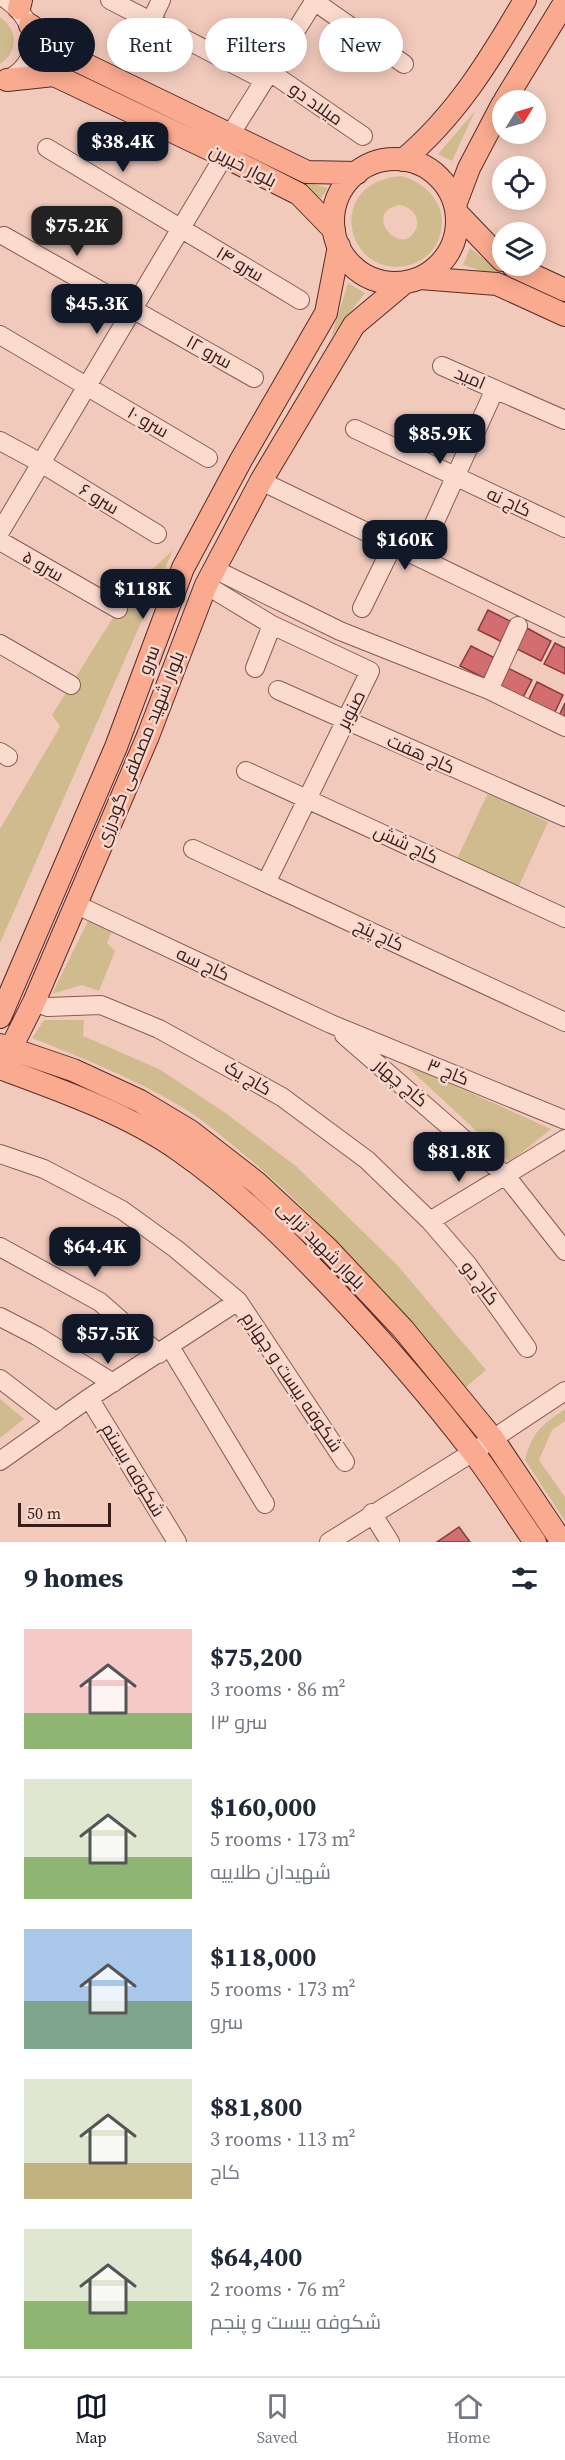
<!DOCTYPE html>
<meta charset="utf-8">
<style>
body{margin:0;font-family:"Source Serif 4",Cairo,serif;background:#f6f6f7;color:#1f2937;height:100vh;display:flex;flex-direction:column;font-size:22px;white-space:nowrap}
*{box-sizing:border-box;margin:0}
p{font-size:20px;color:#747a83}
.icon{flex:none;width:33px;height:33px;fill:none;stroke:currentColor;stroke-width:2;stroke-linecap:round;stroke-linejoin:round}
.map{position:relative;height:1542px;overflow:hidden}
.side{display:flex;flex-direction:column;background:#fff;flex:1}
.side>*{flex:none}
.banner{position:absolute;left:18px;top:18px;width:530px;height:54px;display:flex;gap:12px}
.needle{width:39px;rotate:53deg}
.buttons{position:absolute;left:492px;top:90px;display:grid;gap:12px}
.buttons a{display:grid;place-items:center;width:54px;height:54px;border-radius:50%;background:#fff;box-shadow:0 3px 15px #0003;font-size:30px}
.scale{position:absolute;left:18px;bottom:15px;width:93px;box-sizing:border-box;padding-left:6px;border:3px solid #381c1a;border-top:0;font-size:16px;line-height:21px;white-space:nowrap;color:#381c1a;-webkit-text-stroke:4px #f8d8cc;paint-order:stroke}
.price{position:absolute;translate:-50% -51px;padding:0 14px;border-radius:12px;background:#111827;color:#fff;font-size:20px;line-height:39px;filter:drop-shadow(0 2px 3px #0008)}
.price::after{content:'';position:absolute;left:50%;top:36px;width:18px;height:14px;margin-left:-9px;background:inherit;clip-path:polygon(0 0,100% 0,50% 100%)}
.price.active{background:#222;color:#fff}
ul{padding:0;list-style:none}
li{display:flex;align-items:center;gap:18px;height:150px;padding:0 24px}
li span{display:grid;place-items:center;flex:none;width:168px;height:120px;border-radius:0px;color:#555}
li>.icon{margin-inline-start:auto}
span .icon{width:72px;height:72px;fill:#fffc;stroke-width:1}
li b{font-size:26px}
h2{display:flex;justify-content:space-between;align-items:center;height:72px;padding:0 24px;font-size:26px}
.tag{padding:0 21px;border-radius:27px;background:#fff;box-shadow:0 3px 15px #0003;font-size:21px;line-height:54px}
.tag.active{background:#111827;color:#fff}
.dock{display:flex;justify-content:space-around;align-items:center;height:84px;border-top:2px solid #e0e1e3;background:#fff;font-size:16px;color:#747a83}
.dock a{display:grid;justify-items:center;gap:3px}
.dock .active{color:#111827}
.map>svg:first-child{display:block}
.green{fill:#d0bb8f;fill-rule:evenodd}
.building{fill:#d36e70;stroke:#8b383b;stroke-width:1.5}
.lines{fill:none;stroke-linecap:round;stroke-linejoin:round}
.minor-casing{stroke:#8a5954;stroke-width:20}
.major-casing{stroke:#572b29;stroke-width:24}
.minor{stroke:#fcdbcf;stroke-width:18}
.major{stroke:#f9aa8f;stroke-width:22}
.labels{text-anchor:middle;stroke-width:5;stroke-linejoin:round;paint-order:stroke}
.street-label{font-size:18px;fill:#381c1a;stroke:#f8d8cc}
</style>
<div class="map">
<svg width="565" height="1542" viewBox="0 0 565 1542">
<rect width="100%" height="100%" fill="#f1cabc"/>
<!-- green -->
<path class="green" d="M0,17C18,29 19,52 0,64Z
M475,111L452,161L438,154Z
M402,176C431,185 452,211 437,243C432,253 421,262 410,265C345,281 323,181 402,176ZM400,205C411,207 421,217 416,229C402,260 360,212 400,205Z
M290,177L328,188L321,198Z
M470,248L510,280L463,265Z
M348,283L365,293L331,337Z
M173,550L0,943V829L57,732L60,726L52,715L131,589Z
M488,793L548,822L518,888L457,859Z
M89,919L112,931L107,943L115,951L99,991L82,985L52,994Z
M44,1020H84L83,1036L159,1069L224,1112L297,1167L398,1266L486,1370L465,1388C397,1309 332,1230 253,1162C231,1144 209,1124 185,1109C137,1079 84,1059 32,1038Z
M402,1062L551,1129L510,1162Z
M0,1399L24,1419L0,1438Z
M565,1409V1421L552,1430L539,1460L565,1497V1521L525,1460C532,1432 542,1425 565,1409Z"/>
<!-- building -->
<path class="building" d="M488,610L514,623L504,643L478,630Z
M525,627L551,641L541,661L515,648Z
M555,643L565,648V674L544,664Z
M471,646L497,659L486,679L460,666Z
M506,667L532,680L521,701L496,687Z
M537,682L563,695L553,716L527,703Z
M565,703V722L558,718Z
M459,1527L470,1542H437Z"/>
<g class="lines">
<defs>
<path id="minor" d="M110,0L264,80
M314,1L404,64
M151,21L161,0
M270,72L363,136
M5,81C44,62 39,23 7,0
M230,135L315,0
M47,148L300,300
M4,236L254,378
M0,335L208,458
M442,366L565,420
M355,429L565,528
M0,441L41,463L157,534
M261,481L565,628
M0,532L224,156
M0,541L118,609
M419,557L495,389
M214,569L340,631L489,690L565,727
M206,585L272,625L370,671L266,883
M362,608L393,545
M0,644L71,685
M255,668L272,625
M278,690L565,817
M489,690L518,626
M0,752L8,757
M246,771L565,918
M193,849L565,1022
M75,904L331,1024L565,1120
M34,1002L48,1007L101,1005L159,1029L282,1097L367,1160L430,1221L468,1265L527,1348
M344,1035L506,1176L565,1251
M0,1154L44,1169L122,1210L176,1249L238,1301L345,1462
M430,1221L565,1139
M0,1247L100,1302L159,1354
M0,1317L37,1336L113,1383
M170,1347L265,1504
M0,1379L56,1422
M89,1398L177,1542
M0,1461L89,1398L238,1301
M372,1513L390,1542
M329,1542L473,1452L565,1391"/>
<path id="major" d="M19,8L21,0
M30,25L70,57L307,172L357,173
M7,80L54,75L224,156L299,194L334,230
M505,100L565,2
M333 221a62 62 0 1 1 124 0a62 62 0 1 1-124 0Z
M403,160C456,116 491,58 525,0
M455,205L469,168L502,105
M457,213L502,260
M513,266L565,290
M420,278L497,284L565,315
M0,1017L116,747L183,568L241,460L326,313L339,246
M0,1045L73,1070L140,1101L190,1131L257,1183L327,1248L403,1329L493,1439L562,1542
M0,1058L11,1048L34,1002L148,736L206,585L261,481L354,325L404,283
M0,1068C60,1090 128,1114 180,1151C237,1191 287,1240 335,1291C383,1342 430,1396 473,1452C495,1481 514,1512 535,1542"/>
</defs>
<!-- minor casing -->
<use href="#minor" class="minor-casing"/>
<!-- major casing -->
<use href="#major" class="major-casing"/>
<!-- minor -->
<use href="#minor" class="minor"/>
<!-- major -->
<use href="#major" class="major"/>
</g>
<g class="labels">
<!-- street labels -->
<g class="street-label">
<text transform="translate(316 104) rotate(35)" y="6">میلاد دو</text>
<text transform="translate(243 166) rotate(27)" y="6">بلوار خیرین</text>
<text transform="translate(240 264) rotate(31)" y="6">سرو ۱۴</text>
<text transform="translate(209 352) rotate(29)" y="6">سرو ۱۲</text>
<text transform="translate(470 378) rotate(23)" y="6">امید</text>
<text transform="translate(148 422) rotate(30)" y="6">سرو ۱۰</text>
<text transform="translate(99 499) rotate(31)" y="6">سرو ۶</text>
<text transform="translate(509 502) rotate(25)" y="6">کاج نه</text>
<text transform="translate(43 566) rotate(30)" y="6">سرو ۵</text>
<text transform="translate(149 660) rotate(-69)" y="6">سرو</text>
<text transform="translate(351 710) rotate(-63)" y="6">صنوبر</text>
<text transform="translate(140 749) rotate(-68)" y="6">بلوار شهید مصطفی گودرزی</text>
<text transform="translate(421 754) rotate(24)" y="6">کاج هفت</text>
<text transform="translate(406 844) rotate(25)" y="6">کاج شش</text>
<text transform="translate(379 935) rotate(25)" y="6">کاج پنج</text>
<text transform="translate(203 964) rotate(25)" y="6">کاج سه</text>
<text transform="translate(448 1072) rotate(22)" y="6">کاج ۳</text>
<text transform="translate(248 1078) rotate(30)" y="6">کاج یک</text>
<text transform="translate(401 1083) rotate(40)" y="6">کاج چهار</text>
<text transform="translate(321 1245) rotate(45)" y="6">بلوار شهید ترابی</text>
<text transform="translate(480 1283) rotate(53)" y="6">کاج دو</text>
<text transform="translate(292 1382) rotate(56)" y="6">شکوفه بیست و چهارم</text>
<text transform="translate(133 1470) rotate(59)" y="6">شکوفه بیستم</text>
</g>
</g>
</svg>
<div class="buttons">
<a><svg class="needle" viewBox="-14 -14 28 28"><path d="M0-13l5 13h-10z" fill="#e53935"/><path d="M0 13l5-13h-10z" fill="#747a83"/></svg></a>
<a><svg class="icon" aria-label="locate" viewBox="0 0 24 24"><circle cx="12" cy="12" r="6"/><path d="M12 2v4M12 18v4M2 12h4M18 12h4"/></svg></a>
<a><svg class="icon" aria-label="layers" viewBox="0 0 24 24"><path d="M12 4l9 5-9 5-9-5zM3 14l9 5 9-5"/></svg></a>
</div>
<div class="scale">50 m</div>
<b class="price" style="left:123px;top:173px">$38.4K</b>
<b class="price active" style="left:77px;top:257px">$75.2K</b>
<b class="price" style="left:97px;top:335px">$45.3K</b>
<b class="price" style="left:440px;top:465px">$85.9K</b>
<b class="price" style="left:405px;top:571px">$160K</b>
<b class="price" style="left:143px;top:620px">$118K</b>
<b class="price" style="left:459px;top:1183px">$81.8K</b>
<b class="price" style="left:95px;top:1278px">$64.4K</b>
<b class="price" style="left:108px;top:1365px">$57.5K</b>
<div class="banner">
<a class="tag active">Buy</a>
<a class="tag">Rent</a>
<a class="tag">Filters</a>
<a class="tag">New</a>
</div>
</div>
<section class="side">
<h2>9 homes<svg class="icon" aria-label="filters" viewBox="0 0 24 24"><path d="M4 7h16M4 17h16"/><circle cx="9" cy="7" r="2"/><circle cx="15" cy="17" r="2"/></svg></h2>
<ul>
<li><span style="background:linear-gradient(#f6c9c9 70%,#8fb573 0)"><svg class="icon" aria-label="home" viewBox="0 0 24 24"><path d="M3 11l9-7 9 7M6 9v11h12V9"/></svg></span><div><b>$75,200</b><p>3 rooms · 86 m²</p><p>سرو ۱۳</p></div></li>
<li><span style="background:linear-gradient(#dfe7d0 65%,#8fb573 0)"><svg class="icon" aria-label="home" viewBox="0 0 24 24"><path d="M3 11l9-7 9 7M6 9v11h12V9"/></svg></span><div><b>$160,000</b><p>5 rooms · 173 m²</p><p>شهیدان طلاییه</p></div></li>
<li><span style="background:linear-gradient(#a9c7e8 60%,#7fa58c 0)"><svg class="icon" aria-label="home" viewBox="0 0 24 24"><path d="M3 11l9-7 9 7M6 9v11h12V9"/></svg></span><div><b>$118,000</b><p>5 rooms · 173 m²</p><p>سرو</p></div></li>
<li><span style="background:linear-gradient(#dfe7d0 70%,#c2b280 0)"><svg class="icon" aria-label="home" viewBox="0 0 24 24"><path d="M3 11l9-7 9 7M6 9v11h12V9"/></svg></span><div><b>$81,800</b><p>3 rooms · 113 m²</p><p>کاج</p></div></li>
<li><span style="background:linear-gradient(#dfe7d0 60%,#8fb573 0)"><svg class="icon" aria-label="home" viewBox="0 0 24 24"><path d="M3 11l9-7 9 7M6 9v11h12V9"/></svg></span><div><b>$64,400</b><p>2 rooms · 76 m²</p><p>شکوفه بیست و پنجم</p></div></li>
</ul>
</section>
<nav class="dock">
<a class="active"><svg class="icon" aria-label="map" viewBox="0 0 24 24"><path d="M3 6l6-2 6 2 6-2v14l-6 2-6-2-6 2zM9 4v14M15 6v14"/></svg>Map</a>
<a><svg class="icon" aria-label="saved" viewBox="0 0 24 24"><path d="M7 4h10v16l-5-4-5 4z"/></svg>Saved</a>
<a><svg class="icon" aria-label="home" viewBox="0 0 24 24"><path d="M3 11l9-7 9 7M6 9v11h12V9"/></svg>Home</a>
</nav>
